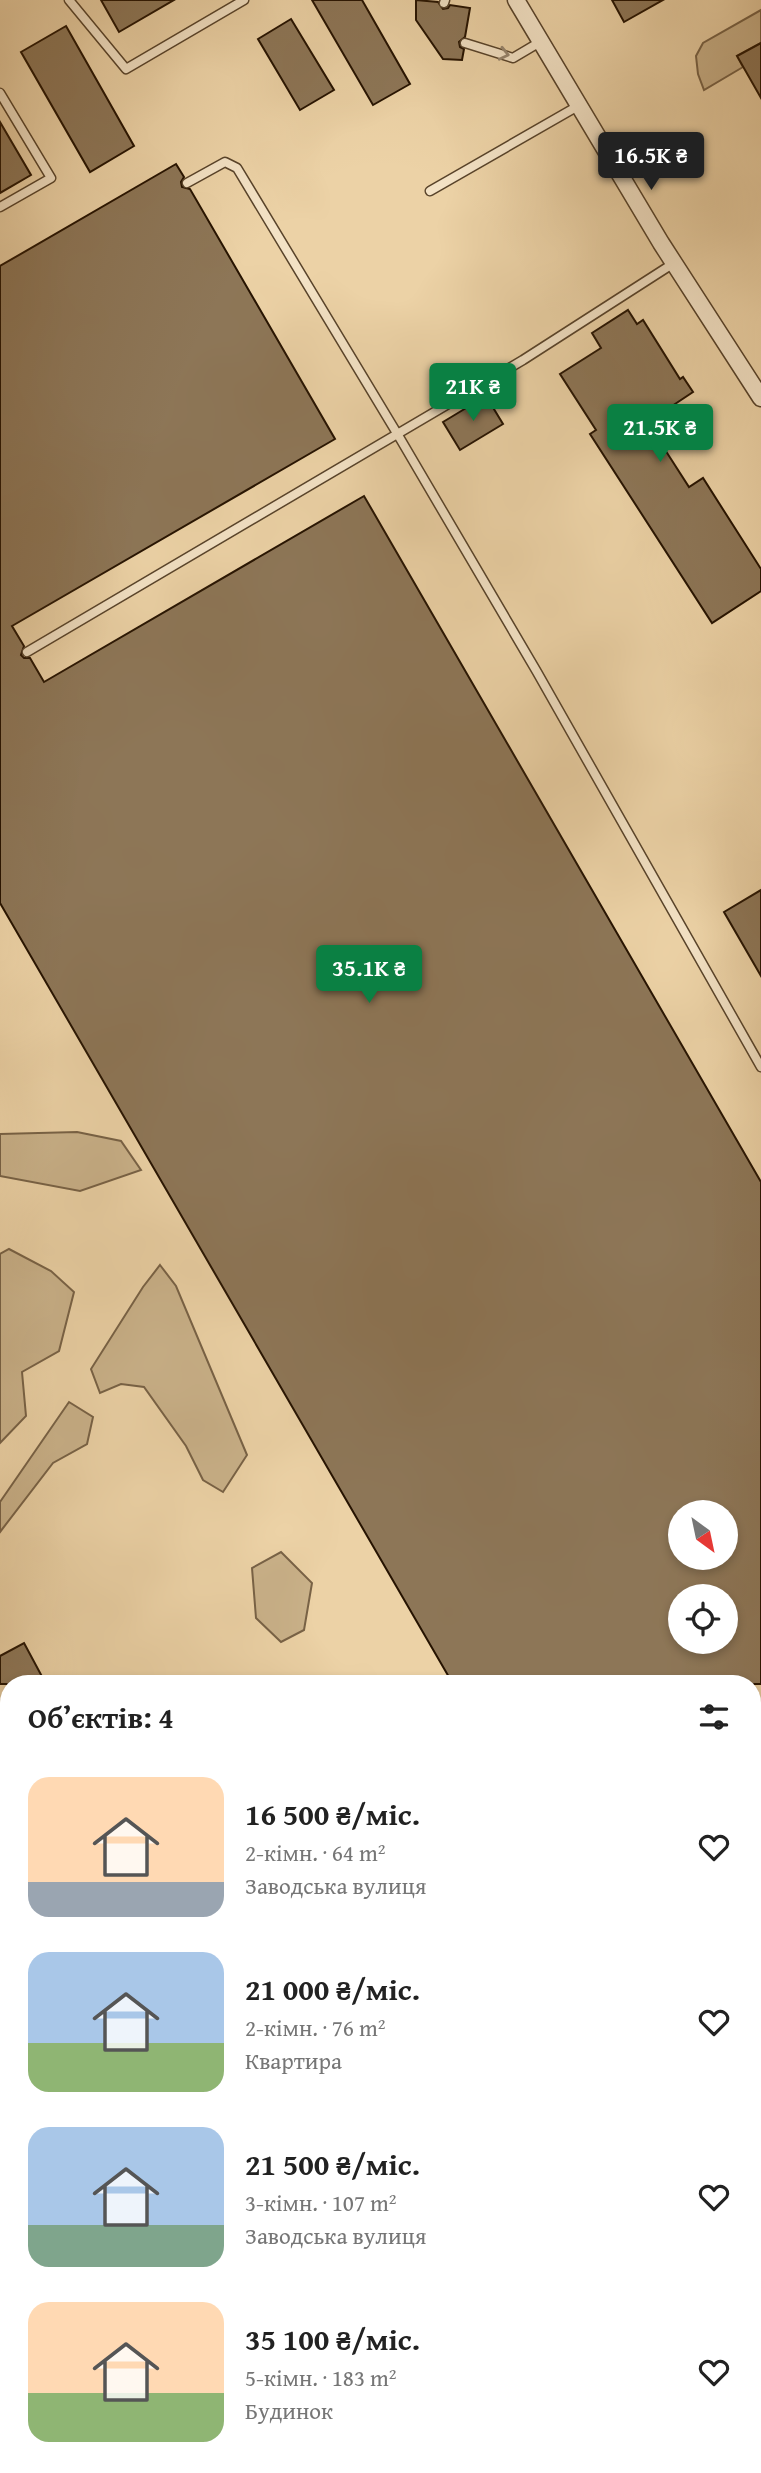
<!DOCTYPE html>
<html lang="uk">
<meta charset="utf-8">
<style>
body{margin:0;font-family:"Gentium Book Plus",serif;background:#f6f6f6;color:#222;height:100vh;display:flex;flex-direction:column;font-size:26px;white-space:nowrap}
*{box-sizing:border-box;margin:0}
p{font-size:23px;color:#767676}
.icon{flex:none;width:38px;height:38px;fill:none;stroke:currentColor;stroke-width:2;stroke-linecap:round;stroke-linejoin:round}
.map{position:relative;flex:1;overflow:hidden}
.drawer{position:absolute;left:0px;top:1675px;width:761px;height:800px;display:flex;flex-direction:column;background:#fff;border-radius:28px 28px 0 0;box-shadow:0 4px 10px #0003}
.drawer>*{flex:none}
.needle{width:46px;rotate:147deg}
.buttons{position:absolute;left:668px;top:1500px;display:grid;gap:14px}
.buttons a{display:grid;place-items:center;width:70px;height:70px;border-radius:50%;background:#fff;box-shadow:0 4px 10px #0003;font-size:35px}
.price{position:absolute;translate:-50% -60px;padding:0 16px;border-radius:7px;background:#0b8043;color:#fff;font-size:23px;line-height:46px;filter:drop-shadow(0 2px 4px #0008)}
.price::after{content:'';position:absolute;left:50%;top:42px;width:21px;height:16px;margin-left:-10px;background:inherit;clip-path:polygon(0 0,100% 0,50% 100%)}
.price.active{background:#222;color:#fff}
ul{padding:0;list-style:none}
li{display:flex;align-items:center;gap:21px;height:175px;padding:0 28px}
li span{display:grid;place-items:center;flex:none;width:196px;height:140px;border-radius:21px;color:#555}
li>.icon{margin-inline-start:auto}
span .icon{width:84px;height:84px;fill:#fffc;stroke-width:1}
li b{font-size:30px}
h2{display:flex;justify-content:space-between;align-items:center;height:84px;padding:0 28px;font-size:30px}
.map>svg:first-child{display:block}
.green{fill:#cab28a;stroke:#786246;stroke-width:2}
.building{fill:#8d7657;stroke:#261301;stroke-width:2;fill-rule:evenodd}
.lines{fill:none;stroke-linecap:round;stroke-linejoin:round}
.lane-casing{stroke:#58432a;stroke-width:11}
.street-casing{stroke:#58432a;stroke-width:19}
.lane{stroke:#f3e2c5;stroke-width:8}
.street{stroke:#f3e2c5;stroke-width:16}
.rail-casing{stroke:#261301;stroke-width:8}
.rail{stroke:#f3e2c5;stroke-width:5;stroke-dasharray:16;stroke-linecap:butt}
.oneway{stroke:#97856d}
</style>
<div class="map">
<svg width="761" height="2473" viewBox="0 0 761 2473">
<rect width="100%" height="100%" fill="#ecd2a6"/>
<filter id="stains"><feTurbulence type="fractalNoise" baseFrequency=".00286" numOctaves="4"/><feColorMatrix values="0 0 0 0 .2 0 0 0 0 .09 0 0 0 0 .02 0 0 0 .5 -.17"/></filter>
<radialGradient id="worn" r=".72"><stop offset=".6" stop-color="#630" stop-opacity="0"/><stop offset="1" stop-color="#630" stop-opacity=".3"/></radialGradient>
<!-- green -->
<path class="green" d="M761,10V43L737,56L743,67L704,90L698,74L696,56L703,43Z
M77,1132L121,1141L141,1170L80,1191L0,1176V1134Z
M9,1249L51,1271L74,1292L59,1351L22,1372L26,1416L0,1443V1254Z
M160,1265L176,1286L247,1455L223,1492L203,1480L186,1446L144,1387L121,1384L100,1393L91,1369L143,1287Z
M69,1402L93,1417L87,1444L53,1463L0,1532V1502Z
M281,1552L312,1583L304,1630L281,1642L256,1618L252,1568Z
M761,2437V2473H696L709,2466H752L753,2442Z"/>
<!-- building -->
<path class="building" d="M101,0H174L119,32Z
M312,0H362L410,84L373,105Z
M416,0L438,2L443,9L448,8L450,5L470,8L465,37L459,42L460,47L464,49L462,60L443,59L416,20Z
M612,0H663L624,22Z
M291,19L334,90L300,110L258,39Z
M66,26L134,146L90,172L21,52Z
M761,43V98L737,56Z
M0,122L31,175L0,193Z
M176,164L184,177L181,182L182,187L190,189L335,439L12,626L24,646L21,655L24,658H30L44,682L364,496L761,1182V1684H453L0,903V266ZM681,1512H726V1558H681ZM681,1596H726V1642H681Z
M628,310L637,324L643,320L680,379L683,377L693,392L639,428L654,450L662,445L689,487L703,478L761,569V591L712,623L590,434L596,430L560,374L601,348L592,333Z
M486,396L503,424L460,450L443,422Z
M761,890V976L724,912Z
M24,1643L46,1684H0V1656Z"/>
<g class="lines">
<defs>
<path id="lane" d="M69,0L126,69L244,0
M444,3L445,0
M465,43L513,58L540,42
M0,93L51,178L0,207
M187,183L225,162L237,168L398,435L537,672L761,1067
M430,191L578,106
M27,652L523,360L674,263
M0,1896L9,1911
M752,1917L761,1912
M753,2278L761,2292
M752,2393L761,2388
M329,2466L334,2473
M617,2473L629,2466"/>
<path id="street" d="M516,0L661,243L761,398"/>
</defs>
<!-- lane casing -->
<use href="#lane" class="lane-casing"/>
<!-- street casing -->
<use href="#street" class="street-casing"/>
<!-- lane -->
<use href="#lane" class="lane"/>
<!-- street -->
<use href="#street" class="street"/>
<defs>
<path id="rail" d="M752,2248L761,2243
M752,2267L761,2262
M326,2473L337,2466
M362,2473L374,2466
M394,2473L406,2466"/>
</defs>
<!-- rail casing -->
<use href="#rail" class="rail-casing"/>
<!-- rail -->
<use href="#rail" class="rail"/>
</g>
<!-- one-way arrows -->
<defs><path id="oneway-chevron" d="M-2-3.5L2.5 0L-2 3.5" fill="none" stroke-width="1.6" stroke-linecap="round" stroke-linejoin="round" transform="scale(1.75)"/></defs>
<use class="oneway" href="#oneway-chevron" transform="translate(504 54) rotate(13)"/>
<rect width="100%" height="100%" filter="url(#stains)"/>
<rect width="100%" height="100%" fill="url(#worn)"/>
</svg>
<div class="buttons">
<a><svg class="needle" viewBox="-14 -14 28 28"><path d="M0-13l5 13h-10z" fill="#e53935"/><path d="M0 13l5-13h-10z" fill="#767676"/></svg></a>
<a><svg class="icon" aria-label="locate" viewBox="0 0 24 24"><circle cx="12" cy="12" r="6"/><path d="M12 2v4M12 18v4M2 12h4M18 12h4"/></svg></a>
</div>
<b class="price active" style="left:651px;top:192px">16.5K ₴</b>
<b class="price" style="left:473px;top:423px">21K ₴</b>
<b class="price" style="left:660px;top:464px">21.5K ₴</b>
<b class="price" style="left:369px;top:1005px">35.1K ₴</b>
<section class="drawer">
<h2>Об’єктів: 4<svg class="icon" aria-label="filters" viewBox="0 0 24 24"><path d="M4 7h16M4 17h16"/><circle cx="9" cy="7" r="2"/><circle cx="15" cy="17" r="2"/></svg></h2>
<ul>
<li><span style="background:linear-gradient(#ffd9b3 75%,#9aa5b1 0)"><svg class="icon" aria-label="home" viewBox="0 0 24 24"><path d="M3 11l9-7 9 7M6 9v11h12V9"/></svg></span><div><b>16 500 ₴/міс.</b><p>2-кімн. · 64 m²</p><p>Заводська вулиця</p></div><svg class="icon" aria-label="heart" viewBox="0 0 24 24"><path d="M12 20l-8-8c-3-5 5-10 8-4 3-6 11-1 8 4z"/></svg></li>
<li><span style="background:linear-gradient(#a9c7e8 65%,#8fb573 0)"><svg class="icon" aria-label="home" viewBox="0 0 24 24"><path d="M3 11l9-7 9 7M6 9v11h12V9"/></svg></span><div><b>21 000 ₴/міс.</b><p>2-кімн. · 76 m²</p><p>Квартира</p></div><svg class="icon" aria-label="heart" viewBox="0 0 24 24"><path d="M12 20l-8-8c-3-5 5-10 8-4 3-6 11-1 8 4z"/></svg></li>
<li><span style="background:linear-gradient(#a9c7e8 70%,#7fa58c 0)"><svg class="icon" aria-label="home" viewBox="0 0 24 24"><path d="M3 11l9-7 9 7M6 9v11h12V9"/></svg></span><div><b>21 500 ₴/міс.</b><p>3-кімн. · 107 m²</p><p>Заводська вулиця</p></div><svg class="icon" aria-label="heart" viewBox="0 0 24 24"><path d="M12 20l-8-8c-3-5 5-10 8-4 3-6 11-1 8 4z"/></svg></li>
<li><span style="background:linear-gradient(#ffd9b3 65%,#8fb573 0)"><svg class="icon" aria-label="home" viewBox="0 0 24 24"><path d="M3 11l9-7 9 7M6 9v11h12V9"/></svg></span><div><b>35 100 ₴/міс.</b><p>5-кімн. · 183 m²</p><p>Будинок</p></div><svg class="icon" aria-label="heart" viewBox="0 0 24 24"><path d="M12 20l-8-8c-3-5 5-10 8-4 3-6 11-1 8 4z"/></svg></li>
</ul>
</section>
</div>
